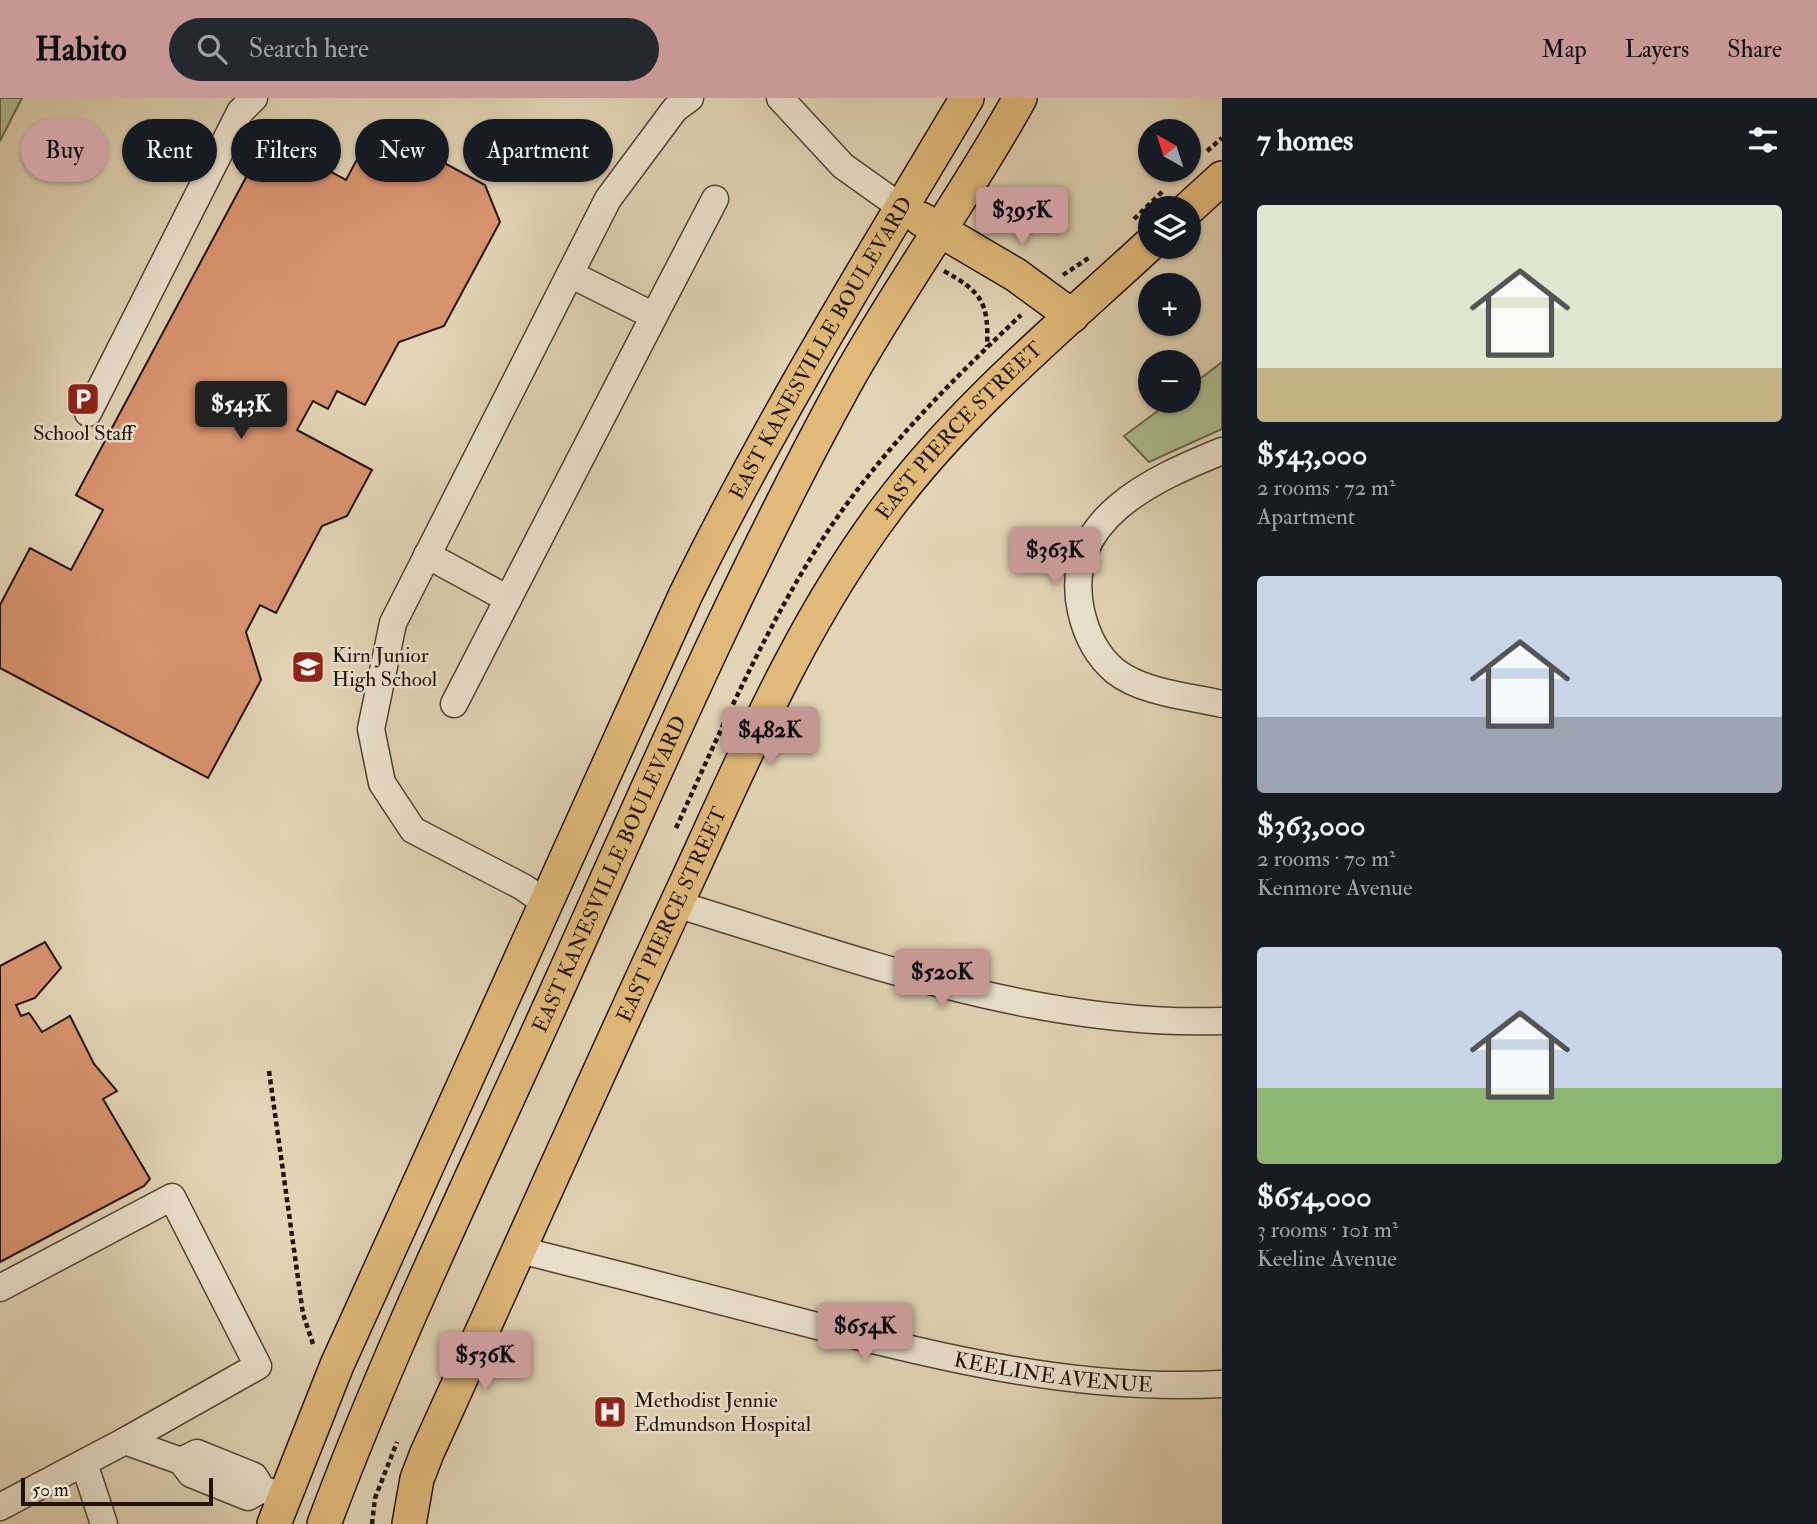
<!DOCTYPE html>
<meta charset="utf-8">
<style>
body{margin:0;font-family:"IM FELL Double Pica",serif;background:#242831;color:#f1f3f6;height:100vh;display:flex;flex-direction:column;font-size:26px;white-space:nowrap}
*{box-sizing:border-box;margin:0}
p{font-size:23px;color:#9ea1a6}
.icon{flex:none;width:38px;height:38px;fill:none;stroke:currentColor;stroke-width:2;stroke-linecap:round;stroke-linejoin:round}
.map{position:relative;flex:1;overflow:hidden}
.drawer{display:flex;flex-direction:column;background:#171b24;width:595px}
.drawer>*{flex:none}
.banner{position:absolute;left:21px;top:21px;width:665px;height:63px;display:flex;gap:14px}
.needle{width:46px;rotate:321deg}
.controls{position:absolute;left:1138px;top:21px;display:grid;gap:14px}
.controls a{display:grid;place-items:center;width:63px;height:63px;border-radius:50%;background:#171b24;box-shadow:0 2px 5px #0004;font-size:35px}
.scale{position:absolute;left:21px;bottom:18px;width:192px;box-sizing:border-box;padding-left:7px;border:4px solid #22130a;border-top:0;font-size:19px;line-height:24px;white-space:nowrap;color:#22130a;-webkit-text-stroke:5px #ece3cf;paint-order:stroke}
.price{position:absolute;translate:-50% -60px;padding:0 16px;border-radius:7px;background:#c59692;color:#111;font-size:23px;line-height:46px;filter:drop-shadow(0 2px 4px #0008)}
.price::after{content:'';position:absolute;left:50%;top:42px;width:21px;height:16px;margin-left:-10px;background:inherit;clip-path:polygon(0 0,100% 0,50% 100%)}
.price.current{background:#222;color:#fff}
ul{padding:0;list-style:none}
li{display:grid;align-content:center;gap:14px;height:371px;padding:0 35px}
li span{display:grid;place-items:center;height:217px;border-radius:7px;color:#555}
li>.icon{margin-inline-start:auto}
span .icon{width:126px;height:126px;fill:#fffc;stroke-width:1}
li b{font-size:30px}
h2{display:flex;justify-content:space-between;align-items:center;height:84px;padding:0 35px;font-size:30px}
.tag{padding:0 24px;border-radius:32px;background:#171b24;box-shadow:0 2px 5px #0004;font-size:24px;line-height:63px}
.tag.current{background:#c59692;color:#111}
header{display:flex;align-items:center;gap:42px;box-sizing:border-box;height:98px;padding:0 35px;background:#c59692;color:#111}
header strong{font-size:33px}
nav{display:flex;gap:38px;margin-inline-start:auto;font-size:24px}
.search{width:490px;height:63px;background:#242831;display:flex;align-items:center;gap:18px;box-sizing:border-box;padding:0 24px;border-radius:38px;color:#9ea1a6;font-size:26px}
main{display:flex;flex:1;min-height:0}
.map>svg:first-child{display:block}
.green{fill:#afbe91;stroke:#68684e;stroke-width:2}
.building{fill:#d8936f;stroke:#22130a;stroke-width:2}
.lines{fill:none;stroke-linecap:round;stroke-linejoin:round}
.minor-casing{stroke:#524335;stroke-width:29}
.major-casing{stroke:#22130a;stroke-width:36}
.path{stroke:#22130a;stroke-width:4.5;stroke-dasharray:5 3.5;stroke-linecap:butt}
.minor{stroke:#ece3cf;stroke-width:26}
.major{stroke:#e1ba7a;stroke-width:33}
.labels{text-anchor:middle;stroke-width:5;stroke-linejoin:round;paint-order:stroke}
.street-label{font-size:21px;fill:#22130a;stroke:#ece3cf}
.poi-label{font-size:21px;fill:#22130a;stroke:#ece3cf;text-anchor:start}
</style>
<header>
<strong>Habito</strong>
<div class="search"><svg class="icon" aria-label="search" viewBox="0 0 24 24"><circle cx="10" cy="10" r="6"/><path d="M15 15l6 6"/></svg>Search here</div>
<nav><a>Map</a><a>Layers</a><a>Share</a></nav>
</header>
<main>
<div class="map">
<svg width="1222" height="1426" viewBox="0 0 1222 1426">
<rect width="100%" height="100%" fill="#e2d4b5"/>
<filter id="stains"><feTurbulence type="fractalNoise" baseFrequency=".00286" numOctaves="4"/><feColorMatrix values="0 0 0 0 .2 0 0 0 0 .09 0 0 0 0 .02 0 0 0 .5 -.17"/></filter>
<radialGradient id="worn" r=".72"><stop offset=".6" stop-color="#630" stop-opacity="0"/><stop offset="1" stop-color="#630" stop-opacity=".3"/></radialGradient>
<!-- green -->
<path class="green" d="M0,0H22L0,43Z
M1222,264V331L1149,364L1124,338L1171,303H1188V290Z"/>
<!-- building -->
<path class="building" d="M385,33L485,87L500,124L444,228L399,244L365,307L337,293L328,311L313,303L297,332L372,372L347,418L322,428L276,515L260,507L246,534L261,582L208,680L0,570V507L30,450L71,472L103,412L76,397L267,40L346,82L369,39Z
M45,844L61,870L35,900L16,907L21,918L29,915L42,934L70,918L94,966L117,993L103,1001L150,1081L144,1088L0,1164V868Z"/>
<g class="lines">
<defs>
<g id="minor">
<path d="M780,0L843,68L902,110"/>
<path d="M654,218L715,101"/>
<path d="M88,315L240,14L254,0"/>
<path d="M1222,353C1153,381 1061,421 1081,513C1086,535 1097,558 1115,573C1143,595 1188,598 1222,606"/>
<path d="M427,457L508,501L654,218L570,176"/>
<path d="M454,606L508,501"/>
<path d="M546,805L523,789L413,732L382,685L371,631L393,525L608,101L675,11L690,0"/>
<path d="M676,806C854,860 1033,929 1222,923"/>
<path id="s1" d="M520,1152C613,1175 705,1199 798,1223C935,1259 1079,1294 1222,1286"/>
<path d="M0,1190L172,1099L258,1268L125,1343"/>
<path d="M181,1363L197,1355L254,1378L262,1391L276,1396"/>
<path d="M84,1365L104,1426"/>
<path d="M0,1409L125,1343L181,1363L191,1376L248,1399L262,1391"/>
</g>
<g id="major">
<path d="M1188,111L1222,80"/>
<path d="M921,121L1016,177L1072,218"/>
<path id="s2" d="M274,1426L337,1267L685,498C769,326 869,164 967,0"/>
<path id="s3" d="M324,1426C391,1247 475,1074 554,899C647,693 736,485 845,286C899,189 966,98 1020,0"/>
<path id="s4" d="M409,1426L417,1381L427,1355C514,1164 599,972 688,781C747,653 802,523 887,410C962,310 1059,230 1150,146"/>
</g>
</defs>
<!-- minor casing -->
<use href="#minor" class="minor-casing"/>
<!-- major casing -->
<use href="#major" class="major-casing"/>
<!-- path -->
<path class="path" d="M263,24L328,55
M1207,53L1222,40
M1134,121L1163,93
M944,173C982,194 989,205 987,249
M1063,177L1090,159
M676,730C720,634 763,535 820,445C875,359 948,286 1021,217
M269,973L303,1216L314,1249
M372,1426L375,1400L397,1344"/>
<!-- minor -->
<use href="#minor" class="minor"/>
<!-- major -->
<use href="#major" class="major"/>
</g>
<!-- icons -->
<defs>
<symbol id="parking-square" viewBox="-11 -11 22 22"><rect x="-9" y="-9" width="18" height="18" rx="4" fill="#8f2418" stroke="#ece3cf"/><path d="M-3.5-5.5H1a3.5 3.5 0 0 1 0 7H-1V5.5H-3.5ZM-1-3.4V-.6H.8a1.4 1.4 0 0 0 0-2.8Z" fill="#fff"/></symbol>
<symbol id="school-square" viewBox="-11 -11 22 22"><rect x="-9" y="-9" width="18" height="18" rx="4" fill="#8f2418" stroke="#ece3cf"/><path d="M0-5L7-2L0 1L-7-2ZM-4 1L0 2.5L4 1V4Q0 6-4 4Z" fill="#fff"/></symbol>
<symbol id="hospital-square" viewBox="-11 -11 22 22"><rect x="-9" y="-9" width="18" height="18" rx="4" fill="#8f2418" stroke="#ece3cf"/><path d="M-5-5h3v3.5h4V-5h3V5h-3V1.5h-4V5h-3Z" fill="#fff"/></symbol>
</defs>
<g fill-rule="evenodd">
<use href="#parking-square" x="64" y="282" width="38" height="38"/>
<use href="#school-square" x="289" y="550" width="38" height="38"/>
<use href="#hospital-square" x="591" y="1295" width="38" height="38"/>
</g>
<g class="labels">
<!-- street labels -->
<g class="street-label">
<text dy="7" stroke="none"><textPath href="#s2" startOffset="1298">EAST KANESVILLE BOULEVARD</textPath></text>
<text dy="7" stroke="none"><textPath href="#s4" startOffset="1232">EAST PIERCE STREET</textPath></text>
<text dy="7" stroke="none"><textPath href="#s3" startOffset="710">EAST KANESVILLE BOULEVARD</textPath></text>
<text dy="7" stroke="none"><textPath href="#s4" startOffset="665">EAST PIERCE STREET</textPath></text>
<text dy="7" stroke="none"><textPath href="#s1" startOffset="548">KEELINE AVENUE</textPath></text>
</g>
<!-- poi labels -->
<g class="poi-label">
<text x="83" y="342" text-anchor="middle">School Staff</text>
<text x="332" y="564">Kirn Junior<tspan x="332" dy="24">High School</tspan></text>
<text x="634" y="1309">Methodist Jennie<tspan x="634" dy="24">Edmundson Hospital</tspan></text>
</g>
</g>
<rect width="100%" height="100%" filter="url(#stains)"/>
<rect width="100%" height="100%" fill="url(#worn)"/>
</svg>
<div class="controls">
<a><svg class="needle" viewBox="-14 -14 28 28"><path d="M0-13l5 13h-10z" fill="#e53935"/><path d="M0 13l5-13h-10z" fill="#9ea1a6"/></svg></a>
<a><svg class="icon" aria-label="layers" viewBox="0 0 24 24"><path d="M12 4l9 5-9 5-9-5zM3 14l9 5 9-5"/></svg></a>
<a>+</a>
<a>−</a>
</div>
<div class="scale">50 m</div>
<b class="price" style="left:1022px;top:149px">$395K</b>
<b class="price current" style="left:241px;top:343px">$543K</b>
<b class="price" style="left:1055px;top:489px">$363K</b>
<b class="price" style="left:770px;top:669px">$482K</b>
<b class="price" style="left:942px;top:911px">$520K</b>
<b class="price" style="left:865px;top:1265px">$654K</b>
<b class="price" style="left:485px;top:1294px">$536K</b>
<div class="banner">
<a class="tag current">Buy</a>
<a class="tag">Rent</a>
<a class="tag">Filters</a>
<a class="tag">New</a>
<a class="tag">Apartment</a>
</div>
</div>
<section class="drawer">
<h2>7 homes<svg class="icon" aria-label="filters" viewBox="0 0 24 24"><path d="M4 7h16M4 17h16"/><circle cx="9" cy="7" r="2"/><circle cx="15" cy="17" r="2"/></svg></h2>
<ul>
<li><span style="background:linear-gradient(#dfe7d0 75%,#c2b280 0)"><svg class="icon" aria-label="home" viewBox="0 0 24 24"><path d="M3 11l9-7 9 7M6 9v11h12V9"/></svg></span><div><b>$543,000</b><p>2 rooms · 72 m²</p><p>Apartment</p></div></li>
<li><span style="background:linear-gradient(#c9d6e8 65%,#9aa5b1 0)"><svg class="icon" aria-label="home" viewBox="0 0 24 24"><path d="M3 11l9-7 9 7M6 9v11h12V9"/></svg></span><div><b>$363,000</b><p>2 rooms · 70 m²</p><p>Kenmore Avenue</p></div></li>
<li><span style="background:linear-gradient(#c9d6e8 65%,#8fb573 0)"><svg class="icon" aria-label="home" viewBox="0 0 24 24"><path d="M3 11l9-7 9 7M6 9v11h12V9"/></svg></span><div><b>$654,000</b><p>3 rooms · 101 m²</p><p>Keeline Avenue</p></div></li>
</ul>
</section>
</main>
